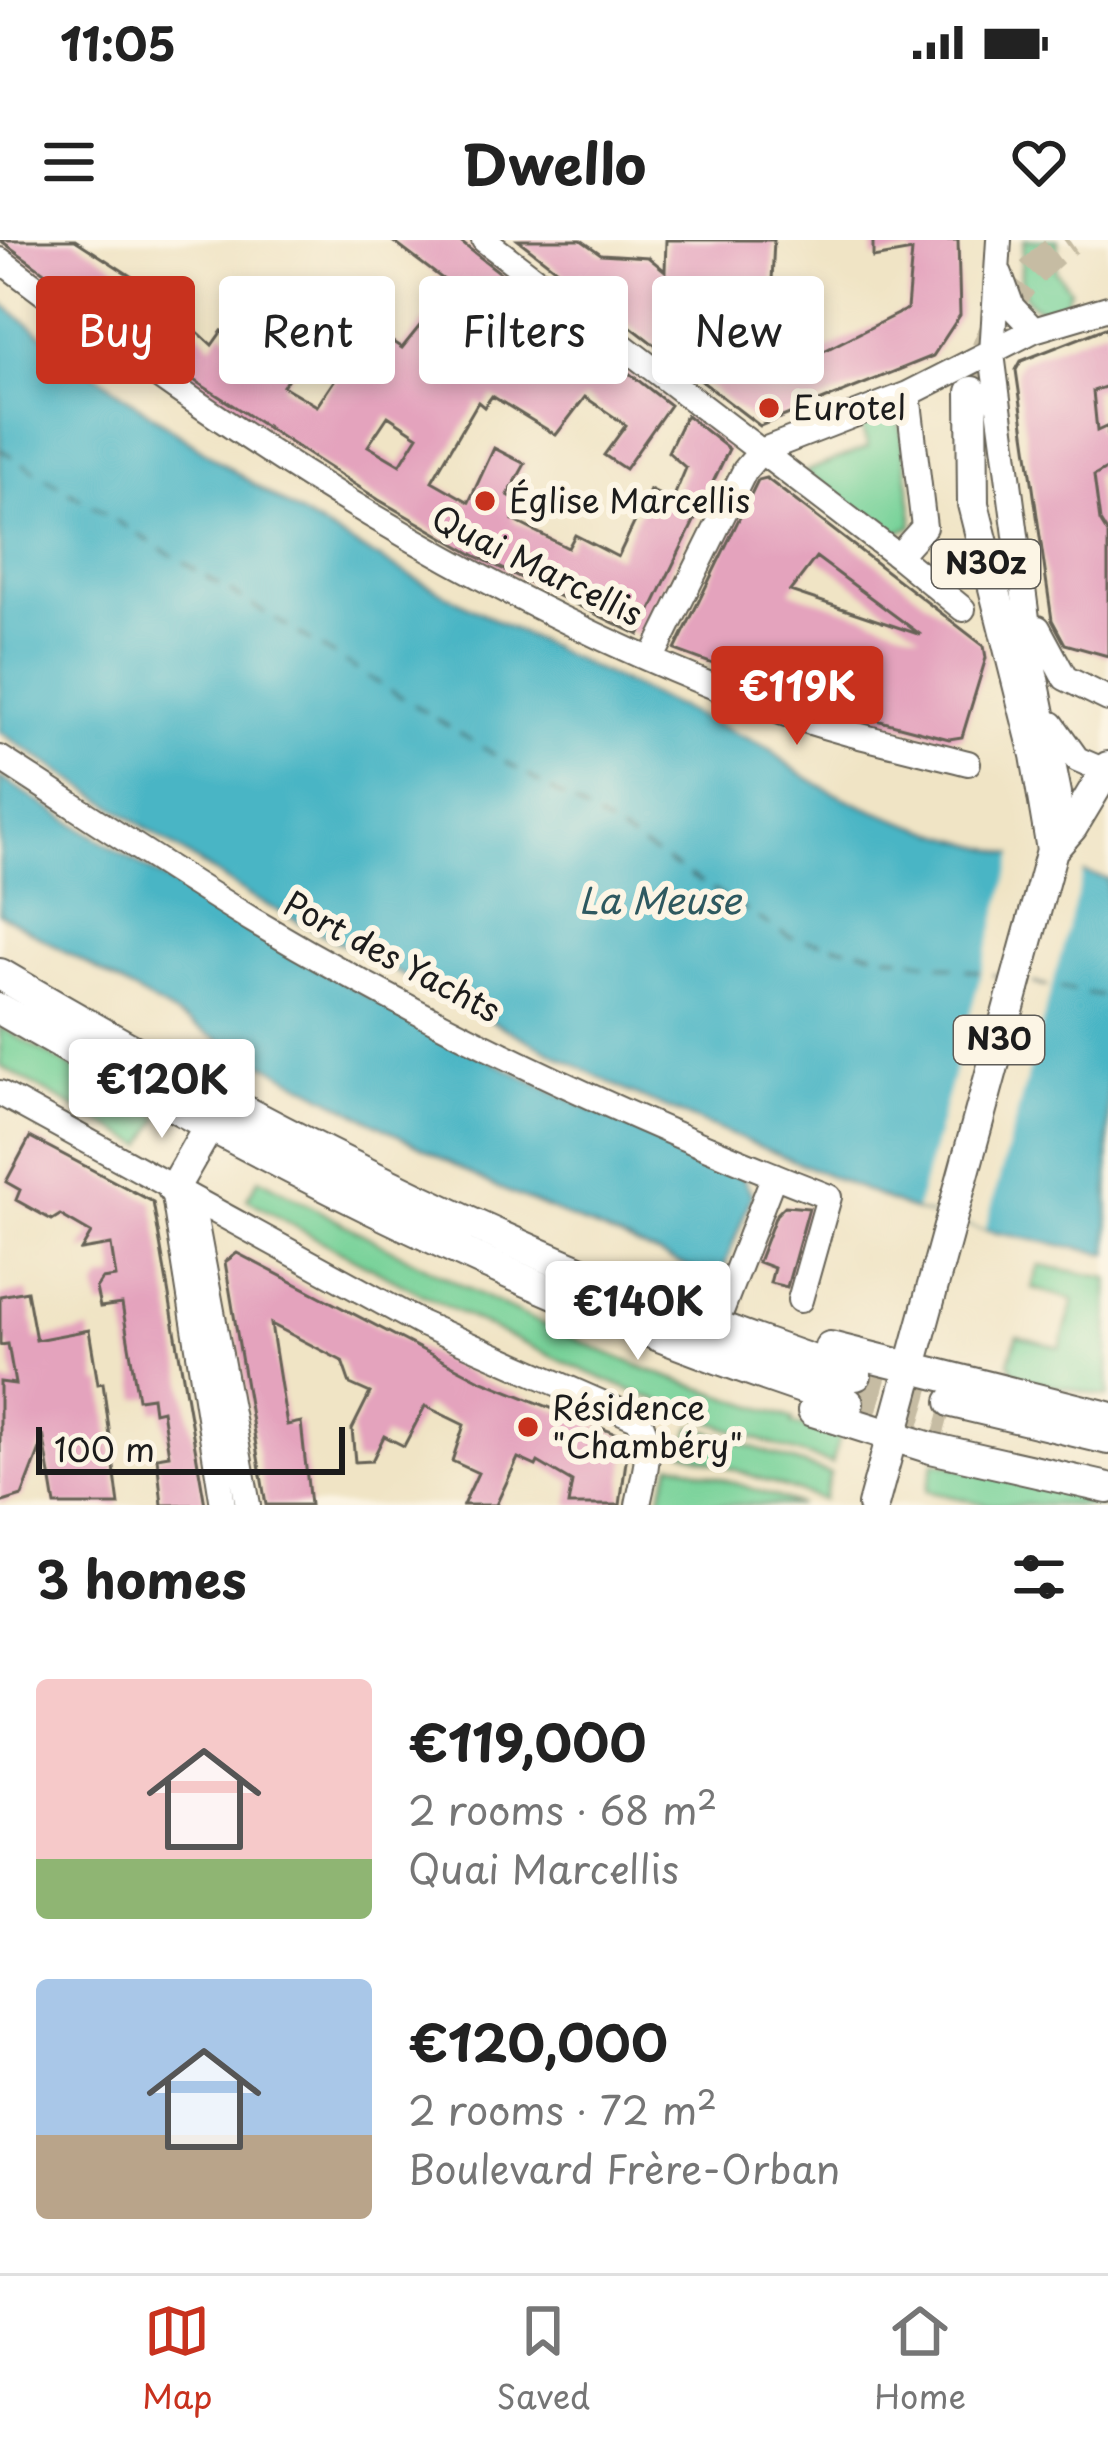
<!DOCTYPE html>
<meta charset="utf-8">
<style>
body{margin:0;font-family:"Playpen Sans",sans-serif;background:#f2f2f2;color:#222;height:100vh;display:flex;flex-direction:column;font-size:45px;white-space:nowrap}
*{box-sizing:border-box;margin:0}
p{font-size:39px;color:#767676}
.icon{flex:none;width:66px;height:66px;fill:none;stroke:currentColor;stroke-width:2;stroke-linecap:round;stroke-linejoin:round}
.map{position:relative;height:1265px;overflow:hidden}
.sheet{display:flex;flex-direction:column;background:#fff;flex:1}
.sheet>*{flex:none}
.hud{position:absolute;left:36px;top:36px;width:1038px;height:108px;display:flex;gap:24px}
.scale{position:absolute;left:36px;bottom:30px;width:309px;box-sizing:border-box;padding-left:12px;border:6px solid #1c1c1c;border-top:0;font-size:33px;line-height:42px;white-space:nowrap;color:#1c1c1c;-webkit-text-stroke:9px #fcf5e5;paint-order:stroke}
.price{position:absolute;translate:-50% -102px;padding:0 27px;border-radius:12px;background:#fff;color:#222;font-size:39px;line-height:78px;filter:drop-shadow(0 3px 6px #0008)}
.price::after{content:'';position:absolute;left:50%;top:72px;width:36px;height:27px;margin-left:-18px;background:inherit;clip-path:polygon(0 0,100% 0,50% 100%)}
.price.on{background:#c8321e;color:#fff}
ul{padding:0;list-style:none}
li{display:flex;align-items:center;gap:36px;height:300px;padding:0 36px}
li span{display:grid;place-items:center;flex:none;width:336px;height:240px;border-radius:12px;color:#555}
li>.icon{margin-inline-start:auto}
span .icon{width:144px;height:144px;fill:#fffc;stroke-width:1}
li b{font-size:51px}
h2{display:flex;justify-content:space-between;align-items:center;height:144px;padding:0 36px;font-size:51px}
.pill{padding:0 42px;border-radius:12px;background:#fff;box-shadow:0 6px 18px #0003;font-size:42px;line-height:108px}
.pill.on{background:#c8321e;color:#fff}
.status{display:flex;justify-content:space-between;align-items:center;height:84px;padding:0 60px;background:#fff;direction:ltr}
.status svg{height:33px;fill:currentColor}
header{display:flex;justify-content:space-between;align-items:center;height:156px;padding:0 36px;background:#fff;font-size:54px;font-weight:700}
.menu{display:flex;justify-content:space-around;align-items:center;height:168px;border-top:3px solid #e0e0e0;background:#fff;font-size:33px;color:#767676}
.menu a{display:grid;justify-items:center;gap:6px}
.menu .on{color:#c8321e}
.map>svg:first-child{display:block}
.green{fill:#77d299;stroke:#4a775a;stroke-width:3}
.water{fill:#48b5c5;stroke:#326870;stroke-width:3}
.pier{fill:#f0e4c5}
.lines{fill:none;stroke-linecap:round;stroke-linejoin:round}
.ferry{stroke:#2e5960;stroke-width:3;stroke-dasharray:15 12;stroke-linecap:butt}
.building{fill:#e4a3bd;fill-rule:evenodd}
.major-tunnel{stroke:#c6bca3;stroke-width:30;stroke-dasharray:30 15;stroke-linecap:butt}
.minor-casing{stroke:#666257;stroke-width:28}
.major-casing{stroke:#666257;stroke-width:34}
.minor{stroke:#fff;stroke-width:24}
.major{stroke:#fff;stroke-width:30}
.poi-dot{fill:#c8321e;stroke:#fcf5e5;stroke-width:4.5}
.labels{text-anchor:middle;stroke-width:12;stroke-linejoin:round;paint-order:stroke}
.shield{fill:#fcf5e5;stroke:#5f5d58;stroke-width:3}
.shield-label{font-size:30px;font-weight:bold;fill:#1c1c1c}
.poi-label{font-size:33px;fill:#1c1c1c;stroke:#fcf5e5;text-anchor:start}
.street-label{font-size:33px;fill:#1c1c1c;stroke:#fcf5e5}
.water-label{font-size:36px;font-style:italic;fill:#2e5960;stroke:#fcf5e5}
</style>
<div class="status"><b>11:05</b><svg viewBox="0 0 49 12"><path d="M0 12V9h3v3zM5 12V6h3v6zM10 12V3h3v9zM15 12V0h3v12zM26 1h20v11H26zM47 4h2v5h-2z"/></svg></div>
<header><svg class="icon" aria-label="menu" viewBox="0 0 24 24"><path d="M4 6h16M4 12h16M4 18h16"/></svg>Dwello<svg class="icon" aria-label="heart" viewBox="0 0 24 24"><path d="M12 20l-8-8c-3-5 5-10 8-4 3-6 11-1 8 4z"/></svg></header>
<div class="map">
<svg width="1108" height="1265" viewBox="0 0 1108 1265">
<rect width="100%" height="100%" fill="#fcf5e5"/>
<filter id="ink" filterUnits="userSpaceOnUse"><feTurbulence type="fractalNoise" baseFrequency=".00833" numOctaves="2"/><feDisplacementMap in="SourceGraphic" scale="24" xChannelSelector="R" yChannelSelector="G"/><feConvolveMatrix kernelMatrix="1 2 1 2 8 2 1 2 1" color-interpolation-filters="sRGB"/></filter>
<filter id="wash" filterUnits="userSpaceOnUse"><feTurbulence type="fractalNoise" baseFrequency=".004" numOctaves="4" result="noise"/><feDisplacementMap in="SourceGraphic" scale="48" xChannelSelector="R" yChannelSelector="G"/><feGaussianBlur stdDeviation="2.7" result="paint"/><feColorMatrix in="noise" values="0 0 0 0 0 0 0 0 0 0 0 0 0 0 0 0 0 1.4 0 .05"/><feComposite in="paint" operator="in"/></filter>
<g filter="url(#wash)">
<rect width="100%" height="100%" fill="#f0e4c5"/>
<!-- green -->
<path class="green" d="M1024,0H1058L1056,31L1070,50L1062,69L1043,77L1044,71C1011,59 1022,28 1024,0Z
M880,178L898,183L901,190L913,277L912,286L890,296L805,232L868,207L861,186Z
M0,787L160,877L144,906L0,826Z
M259,938C383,1006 508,1073 639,1126C691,1147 738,1159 793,1179L792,1184L840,1195L832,1224C627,1159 433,1067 247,959Z
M1039,1025L1108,1038V1157L1017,1138L1009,1122L1017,1096L1060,1108L1074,1060L1032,1048Z
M692,1186L830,1234L823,1260L683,1212Z
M934,1222L1108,1261V1265H990L926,1251Z
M671,1224L682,1225L800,1265H658Z"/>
<!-- water -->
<path class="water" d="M0,62C98,138 200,213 306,277C455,365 613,440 771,509C838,579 1013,613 1108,639V1014L992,992L907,968L626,851L251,657L0,492Z
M0,537C238,689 481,828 742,936L752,955L722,1032L710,1036L496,947L217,799L0,674Z"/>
<!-- pier -->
<path class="pier" d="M1015,611L1084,630L985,990L916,970Z"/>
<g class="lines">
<!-- ferry -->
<path class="ferry" d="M0,209L789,697L1000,736
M1033,743L1108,757"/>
</g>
<g id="blocks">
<!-- building -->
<path class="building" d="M0,0H75L148,47L140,57L165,74L188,83L212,105L222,91L271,128L318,55L336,67L283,146L317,166L370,87L402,108L452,46L391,0H458L670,165L625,229L604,215L626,185L585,157L556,195L492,156L484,167L478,162L432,241L469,262L494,208L525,224L508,255L518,261L513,280L568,308L575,295L618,317L650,250L668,259L675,254L686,228L668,212L686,175L729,209L639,395L476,316L379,260L192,139ZM388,176L418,196L400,225L368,206Z
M518,0H581L601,14L648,17L665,31L666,0H774L771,61L727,45L707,78L765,128L779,108L783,119L801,112L804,121L907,69L912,11L873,18V0H958L960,75L933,116L760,186Z
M1108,87V146L1093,151L1097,191L1108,186V228L1094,236L1100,281L1108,294V416L1065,404L1052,380L1016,130L1021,121Z
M766,238L984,406L986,418L962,497L949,499L838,470L675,410L758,240ZM816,317L921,395L790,351Z
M30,897L153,962L205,1265H162L157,1217L169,1215L162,1170L154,1172L152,1157L138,1159L122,1064L100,1067L96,1048L102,1039L116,1037L111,1005L81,1010L91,993L60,975L52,980L16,960L20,950L6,942Z
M785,966L809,968L787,1047L770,1043L774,1028L758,1022L776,975Z
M237,1013L480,1140L629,1199L620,1265H568L572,1242L538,1222L536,1226L518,1218L496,1265H463L478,1233L452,1221L464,1185L425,1166L404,1206L384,1196L372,1221L355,1222L352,1189L370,1153L350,1144L342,1121L271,1084L287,1185L301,1182L310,1265H266L225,1022Z
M27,1051L36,1100L89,1090L98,1144L103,1143L119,1265H55L44,1199L22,1256L0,1263V1142L15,1144L8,1104L0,1105V1056Z"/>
</g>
</g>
<g filter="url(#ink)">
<use href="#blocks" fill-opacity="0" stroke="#666257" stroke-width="3"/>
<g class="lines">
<!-- major-tunnel -->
<path class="major-tunnel" d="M972,152C989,91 1015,37 1069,0
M856,1135L952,1162
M848,1163L945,1190"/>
<defs>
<path id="minor" d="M484,0L898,316L924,287L908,154
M999,0L992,114L1033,424L1059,553L1056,591
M0,20C240,203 490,366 775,470C837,493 904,506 968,523
M1000,34L1012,67L1034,90
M898,316L963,369
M1038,388L1065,438L1108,459
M651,420L745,230L761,211L908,154L1034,90L1108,68
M1052,484L1077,519L1105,531
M0,518C84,572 168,629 254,681C437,790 631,880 829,957L800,1060
M0,853L420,1083L638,1179C656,1204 643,1237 638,1265
M173,949L223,1265
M191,958L248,1265
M722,1069L774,935"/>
<path id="major" d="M1052,610L1072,587L1108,527
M0,734C272,894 555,1037 856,1135
M0,769C271,925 550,1069 848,1163
M173,949L209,886
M830,1107L1108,1177
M952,1162L1108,1199
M813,1171L931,1208L1108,1248
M873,1265L1052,610L1036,515L973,264L972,152"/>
</defs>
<!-- minor casing -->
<use href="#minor" class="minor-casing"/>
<!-- major casing -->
<use href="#major" class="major-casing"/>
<!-- minor -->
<use href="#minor" class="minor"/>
<!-- major -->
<use href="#major" class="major"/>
</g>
</g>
<!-- markers -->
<g class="poi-dot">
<circle cx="769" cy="168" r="12"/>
<circle cx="485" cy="261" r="12"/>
<circle cx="528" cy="1187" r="12"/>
</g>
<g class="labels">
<!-- shield labels -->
<g class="shield">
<rect x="932" y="300" width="108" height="48" rx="9"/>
<rect x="954" y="776" width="90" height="48" rx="9"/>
</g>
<g class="shield-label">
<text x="986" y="334">N30z</text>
<text x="999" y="810">N30</text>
</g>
<!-- poi labels -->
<g class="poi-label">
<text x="793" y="180">Eurotel</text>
<text x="509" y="273">Église Marcellis</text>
<text x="552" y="1180">Résidence<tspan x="552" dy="38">"Chambéry"</tspan></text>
</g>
<!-- street labels -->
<g class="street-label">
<text transform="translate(537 326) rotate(26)" y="12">Quai Marcellis</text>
<text transform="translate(392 717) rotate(28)" y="12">Port des Yachts</text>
</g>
<!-- water labels -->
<g class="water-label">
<text x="660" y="674">La Meuse</text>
</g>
</g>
</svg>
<div class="scale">100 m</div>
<b class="price on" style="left:797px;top:508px">€119K</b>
<b class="price" style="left:162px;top:901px">€120K</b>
<b class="price" style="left:638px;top:1123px">€140K</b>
<div class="hud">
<a class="pill on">Buy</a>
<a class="pill">Rent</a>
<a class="pill">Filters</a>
<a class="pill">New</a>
</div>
</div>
<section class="sheet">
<h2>3 homes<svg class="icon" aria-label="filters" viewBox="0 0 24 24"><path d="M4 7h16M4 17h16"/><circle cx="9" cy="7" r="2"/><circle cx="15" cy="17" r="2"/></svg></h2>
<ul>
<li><span style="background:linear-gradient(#f6c9c9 75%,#8fb573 0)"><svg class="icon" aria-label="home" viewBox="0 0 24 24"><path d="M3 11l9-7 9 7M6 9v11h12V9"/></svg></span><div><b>€119,000</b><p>2 rooms · 68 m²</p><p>Quai Marcellis</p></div></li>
<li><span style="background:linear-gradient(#a9c7e8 65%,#b9a48a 0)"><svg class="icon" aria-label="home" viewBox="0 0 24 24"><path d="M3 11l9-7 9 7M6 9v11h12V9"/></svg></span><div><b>€120,000</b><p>2 rooms · 72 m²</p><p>Boulevard Frère-Orban</p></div></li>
</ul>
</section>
<nav class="menu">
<a class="on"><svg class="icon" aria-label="map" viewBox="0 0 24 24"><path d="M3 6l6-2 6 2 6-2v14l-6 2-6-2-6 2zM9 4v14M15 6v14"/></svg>Map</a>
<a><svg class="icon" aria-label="saved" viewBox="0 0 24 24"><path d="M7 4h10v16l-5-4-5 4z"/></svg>Saved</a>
<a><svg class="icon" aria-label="home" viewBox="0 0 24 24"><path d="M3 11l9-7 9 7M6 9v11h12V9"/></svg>Home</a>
</nav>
